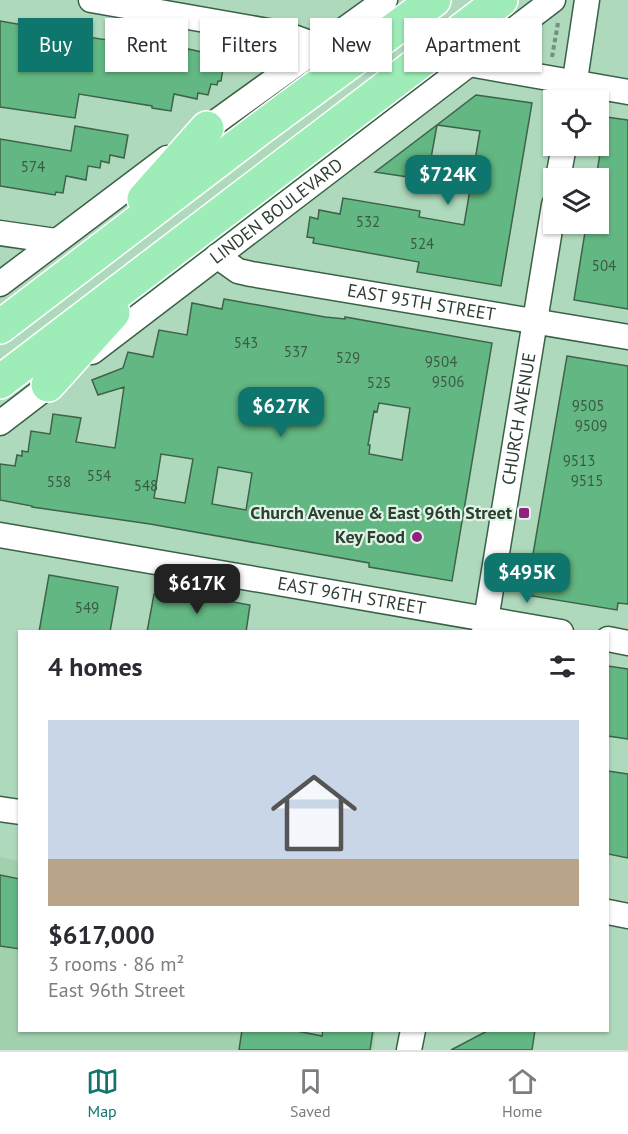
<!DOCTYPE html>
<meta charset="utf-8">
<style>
body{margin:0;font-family:"PT Sans",sans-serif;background:#f7f7f7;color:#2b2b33;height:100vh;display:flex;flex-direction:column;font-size:22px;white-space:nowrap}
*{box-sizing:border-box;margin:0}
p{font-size:20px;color:#7c7c81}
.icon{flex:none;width:33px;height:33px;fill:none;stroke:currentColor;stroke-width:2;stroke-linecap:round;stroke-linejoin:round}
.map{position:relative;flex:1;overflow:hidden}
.panel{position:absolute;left:18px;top:630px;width:591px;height:402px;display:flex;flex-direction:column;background:#fff;border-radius:0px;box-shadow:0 2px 4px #0004}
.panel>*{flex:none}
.top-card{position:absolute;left:18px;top:18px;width:592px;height:54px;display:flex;gap:12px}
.fabs{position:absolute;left:543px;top:90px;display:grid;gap:12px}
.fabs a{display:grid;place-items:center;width:66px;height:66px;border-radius:0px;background:#fff;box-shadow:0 2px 4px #0004;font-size:30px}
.price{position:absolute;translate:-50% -51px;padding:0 14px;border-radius:12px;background:#0f766e;color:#fff;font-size:20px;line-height:39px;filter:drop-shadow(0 2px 3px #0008)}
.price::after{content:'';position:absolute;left:50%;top:36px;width:18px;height:14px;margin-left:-9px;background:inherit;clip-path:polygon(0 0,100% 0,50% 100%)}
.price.on{background:#222;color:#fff}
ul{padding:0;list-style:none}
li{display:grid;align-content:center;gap:12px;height:318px;padding:0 30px}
li span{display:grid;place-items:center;height:186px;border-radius:0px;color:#555}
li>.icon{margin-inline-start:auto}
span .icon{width:108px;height:108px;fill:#fffc;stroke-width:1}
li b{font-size:26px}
h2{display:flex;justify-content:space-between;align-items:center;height:72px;padding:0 30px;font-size:26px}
.pill{padding:0 21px;border-radius:0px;background:#fff;box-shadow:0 2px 4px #0004;font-size:21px;line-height:54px}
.pill.on{background:#0f766e;color:#fff}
.dock{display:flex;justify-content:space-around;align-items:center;height:84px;border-top:2px solid #e1e1e2;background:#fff;font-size:16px;color:#7c7c81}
.dock a{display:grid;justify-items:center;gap:3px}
.dock .on{color:#0f766e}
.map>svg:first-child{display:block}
.built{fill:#a0d0ae}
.building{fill:#63b782;stroke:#3d634a;stroke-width:1.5;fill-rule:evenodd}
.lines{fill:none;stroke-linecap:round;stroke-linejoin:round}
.minor-casing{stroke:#3a6047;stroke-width:27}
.highway-casing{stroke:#fff;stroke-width:36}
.path{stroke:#73917c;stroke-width:4;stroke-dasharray:4.5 3;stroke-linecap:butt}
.minor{stroke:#fff;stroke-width:24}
.highway{stroke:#9eedb8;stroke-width:33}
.poi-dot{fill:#902081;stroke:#dff4e5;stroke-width:2}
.labels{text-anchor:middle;stroke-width:4.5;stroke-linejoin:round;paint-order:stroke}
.number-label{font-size:15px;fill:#3a5c46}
.street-label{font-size:18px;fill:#2d3e32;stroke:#dff4e5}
.poi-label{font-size:18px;font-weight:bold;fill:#2d3e32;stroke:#dff4e5;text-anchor:end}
</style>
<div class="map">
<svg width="628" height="1050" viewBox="0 0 628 1050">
<rect width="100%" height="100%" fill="#afd9bc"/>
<!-- built -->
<path class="built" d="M0,857L19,861L20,1030L376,1031L373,1050H0Z"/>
<!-- building -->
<path class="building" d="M0,21L40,28L41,23L83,30L82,36L187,53L188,49L225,57L221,81H218L217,85L211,84L208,95L198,93L197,99L174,94L171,111L152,108V106L79,94L75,118L0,107Z
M476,95L532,103L501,286L417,272L419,262L313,243L314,238L307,237L310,217L318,219L319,210L340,214L343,198L420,211L419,217L464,225L480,131L437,125Z
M606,117L628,120V309L574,300L586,226L598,228V178H596Z
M437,125L427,180L375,172Z
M75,126L128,135L124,158L110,155L109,163L101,161L100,168L88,166L86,180L66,176L63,193L56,192L55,195L0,186V139L71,151Z
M224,299L325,317L345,319V317L492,343L452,581L369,567V563L150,524L32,507V506L0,500V464L15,466L17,455L22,456V451L28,452L31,431L50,434L53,414L81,418L76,442L115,448L124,387L98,395L92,380L123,368L128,352L153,357L159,330L187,335L192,303L222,309ZM379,403L410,408L402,460L369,454L370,445H368L374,411L377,412ZM161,454L193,459L185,503L154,498ZM218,467L252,473L246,510L212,504Z
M567,356L628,366V604L618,603L617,610L526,595Z
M49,575L118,587L110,632H39Z
M175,591L250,605L246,632H147L154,594L174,597Z
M608,666L628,669V739L608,736Z
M608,771L628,774V858L608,854Z
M0,875L20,879V949L0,946Z
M242,1030H292L322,1036L323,1030H373L370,1050H239Z
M489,1030H535L532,1050H451Z"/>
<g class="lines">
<defs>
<g id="minor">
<path d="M91,0L285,34L307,42L318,49"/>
<path d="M469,64L628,92"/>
<path d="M572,100L587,0"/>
<path d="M195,137L385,0"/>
<path d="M558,178L564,146"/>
<path d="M0,233L56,241"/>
<path id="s1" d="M217,256L238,271L251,274L628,337"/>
<path d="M0,284L167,158"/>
<path id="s2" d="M92,352L553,0"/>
<path d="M0,423L60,377"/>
<path id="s3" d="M0,535L561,632"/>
<path id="s4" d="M484,632L554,205"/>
<path d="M608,639L628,643"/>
<path d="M0,809L20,812"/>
<path d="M608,912L628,916"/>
<path d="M409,1050L413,1030"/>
</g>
<path id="highway" d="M144,199L207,128
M0,327L258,130L434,0
M0,382L501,0
M48,385L113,313"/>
</defs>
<!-- minor casing -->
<use href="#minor" class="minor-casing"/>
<!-- highway casing -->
<use href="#highway" class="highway-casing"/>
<!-- path -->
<path class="path" d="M552,57L558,23"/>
<!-- minor -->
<use href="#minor" class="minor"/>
<!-- highway -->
<use href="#highway" class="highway"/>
</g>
<!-- markers -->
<g class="poi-dot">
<rect x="518" y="507" width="12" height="12" rx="3"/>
<circle cx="417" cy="537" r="6"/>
</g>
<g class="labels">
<!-- number labels -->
<g class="number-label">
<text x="33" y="172">574</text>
<text x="368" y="227">532</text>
<text x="422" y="249">524</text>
<text x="604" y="271">504</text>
<text x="246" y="348">543</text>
<text x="296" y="357">537</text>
<text x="348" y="363">529</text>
<text x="441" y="367">9504</text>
<text x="448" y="387">9506</text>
<text x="379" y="388">525</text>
<text x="588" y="411">9505</text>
<text x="591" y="431">9509</text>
<text x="579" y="466">9513</text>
<text x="99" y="481">554</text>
<text x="587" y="486">9515</text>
<text x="59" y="487">558</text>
<text x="146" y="491">548</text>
<text x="87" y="613">549</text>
</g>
<!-- street labels -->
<g class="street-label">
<text dy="6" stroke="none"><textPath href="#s2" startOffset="232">LINDEN BOULEVARD</textPath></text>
<text dy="6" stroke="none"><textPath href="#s1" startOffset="212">EAST 95TH STREET</textPath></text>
<text dy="6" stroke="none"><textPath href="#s4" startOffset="216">CHURCH AVENUE</textPath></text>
<text dy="6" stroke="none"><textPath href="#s3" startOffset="357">EAST 96TH STREET</textPath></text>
</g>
<!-- poi labels -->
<g class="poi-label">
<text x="512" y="519">Church Avenue &amp; East 96th Street</text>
<text x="405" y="543">Key Food</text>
</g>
</g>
</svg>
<div class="fabs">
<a><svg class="icon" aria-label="locate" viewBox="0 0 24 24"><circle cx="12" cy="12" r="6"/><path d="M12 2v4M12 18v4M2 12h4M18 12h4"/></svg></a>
<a><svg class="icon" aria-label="layers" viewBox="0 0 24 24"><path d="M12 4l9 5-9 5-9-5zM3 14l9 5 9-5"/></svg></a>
</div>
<b class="price" style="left:448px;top:206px">$724K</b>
<b class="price" style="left:281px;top:438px">$627K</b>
<b class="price" style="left:527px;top:604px">$495K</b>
<b class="price on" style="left:197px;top:615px">$617K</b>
<div class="top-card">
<a class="pill on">Buy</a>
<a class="pill">Rent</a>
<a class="pill">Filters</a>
<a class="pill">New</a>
<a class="pill">Apartment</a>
</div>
<section class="panel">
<h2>4 homes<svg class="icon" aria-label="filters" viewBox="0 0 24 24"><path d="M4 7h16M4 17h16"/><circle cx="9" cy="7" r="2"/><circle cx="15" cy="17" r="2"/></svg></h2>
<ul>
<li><span style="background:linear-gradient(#c9d6e8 75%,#b9a48a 0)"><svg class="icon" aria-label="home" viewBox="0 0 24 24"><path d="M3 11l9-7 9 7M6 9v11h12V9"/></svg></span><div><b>$617,000</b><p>3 rooms · 86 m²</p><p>East 96th Street</p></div></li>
</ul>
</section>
</div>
<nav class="dock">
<a class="on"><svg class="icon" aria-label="map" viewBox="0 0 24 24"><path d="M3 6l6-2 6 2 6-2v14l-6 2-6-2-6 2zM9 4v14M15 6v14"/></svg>Map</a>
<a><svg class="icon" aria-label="saved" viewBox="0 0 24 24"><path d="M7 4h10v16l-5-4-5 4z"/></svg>Saved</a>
<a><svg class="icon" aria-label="home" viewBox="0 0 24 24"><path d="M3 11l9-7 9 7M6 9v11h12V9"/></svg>Home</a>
</nav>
